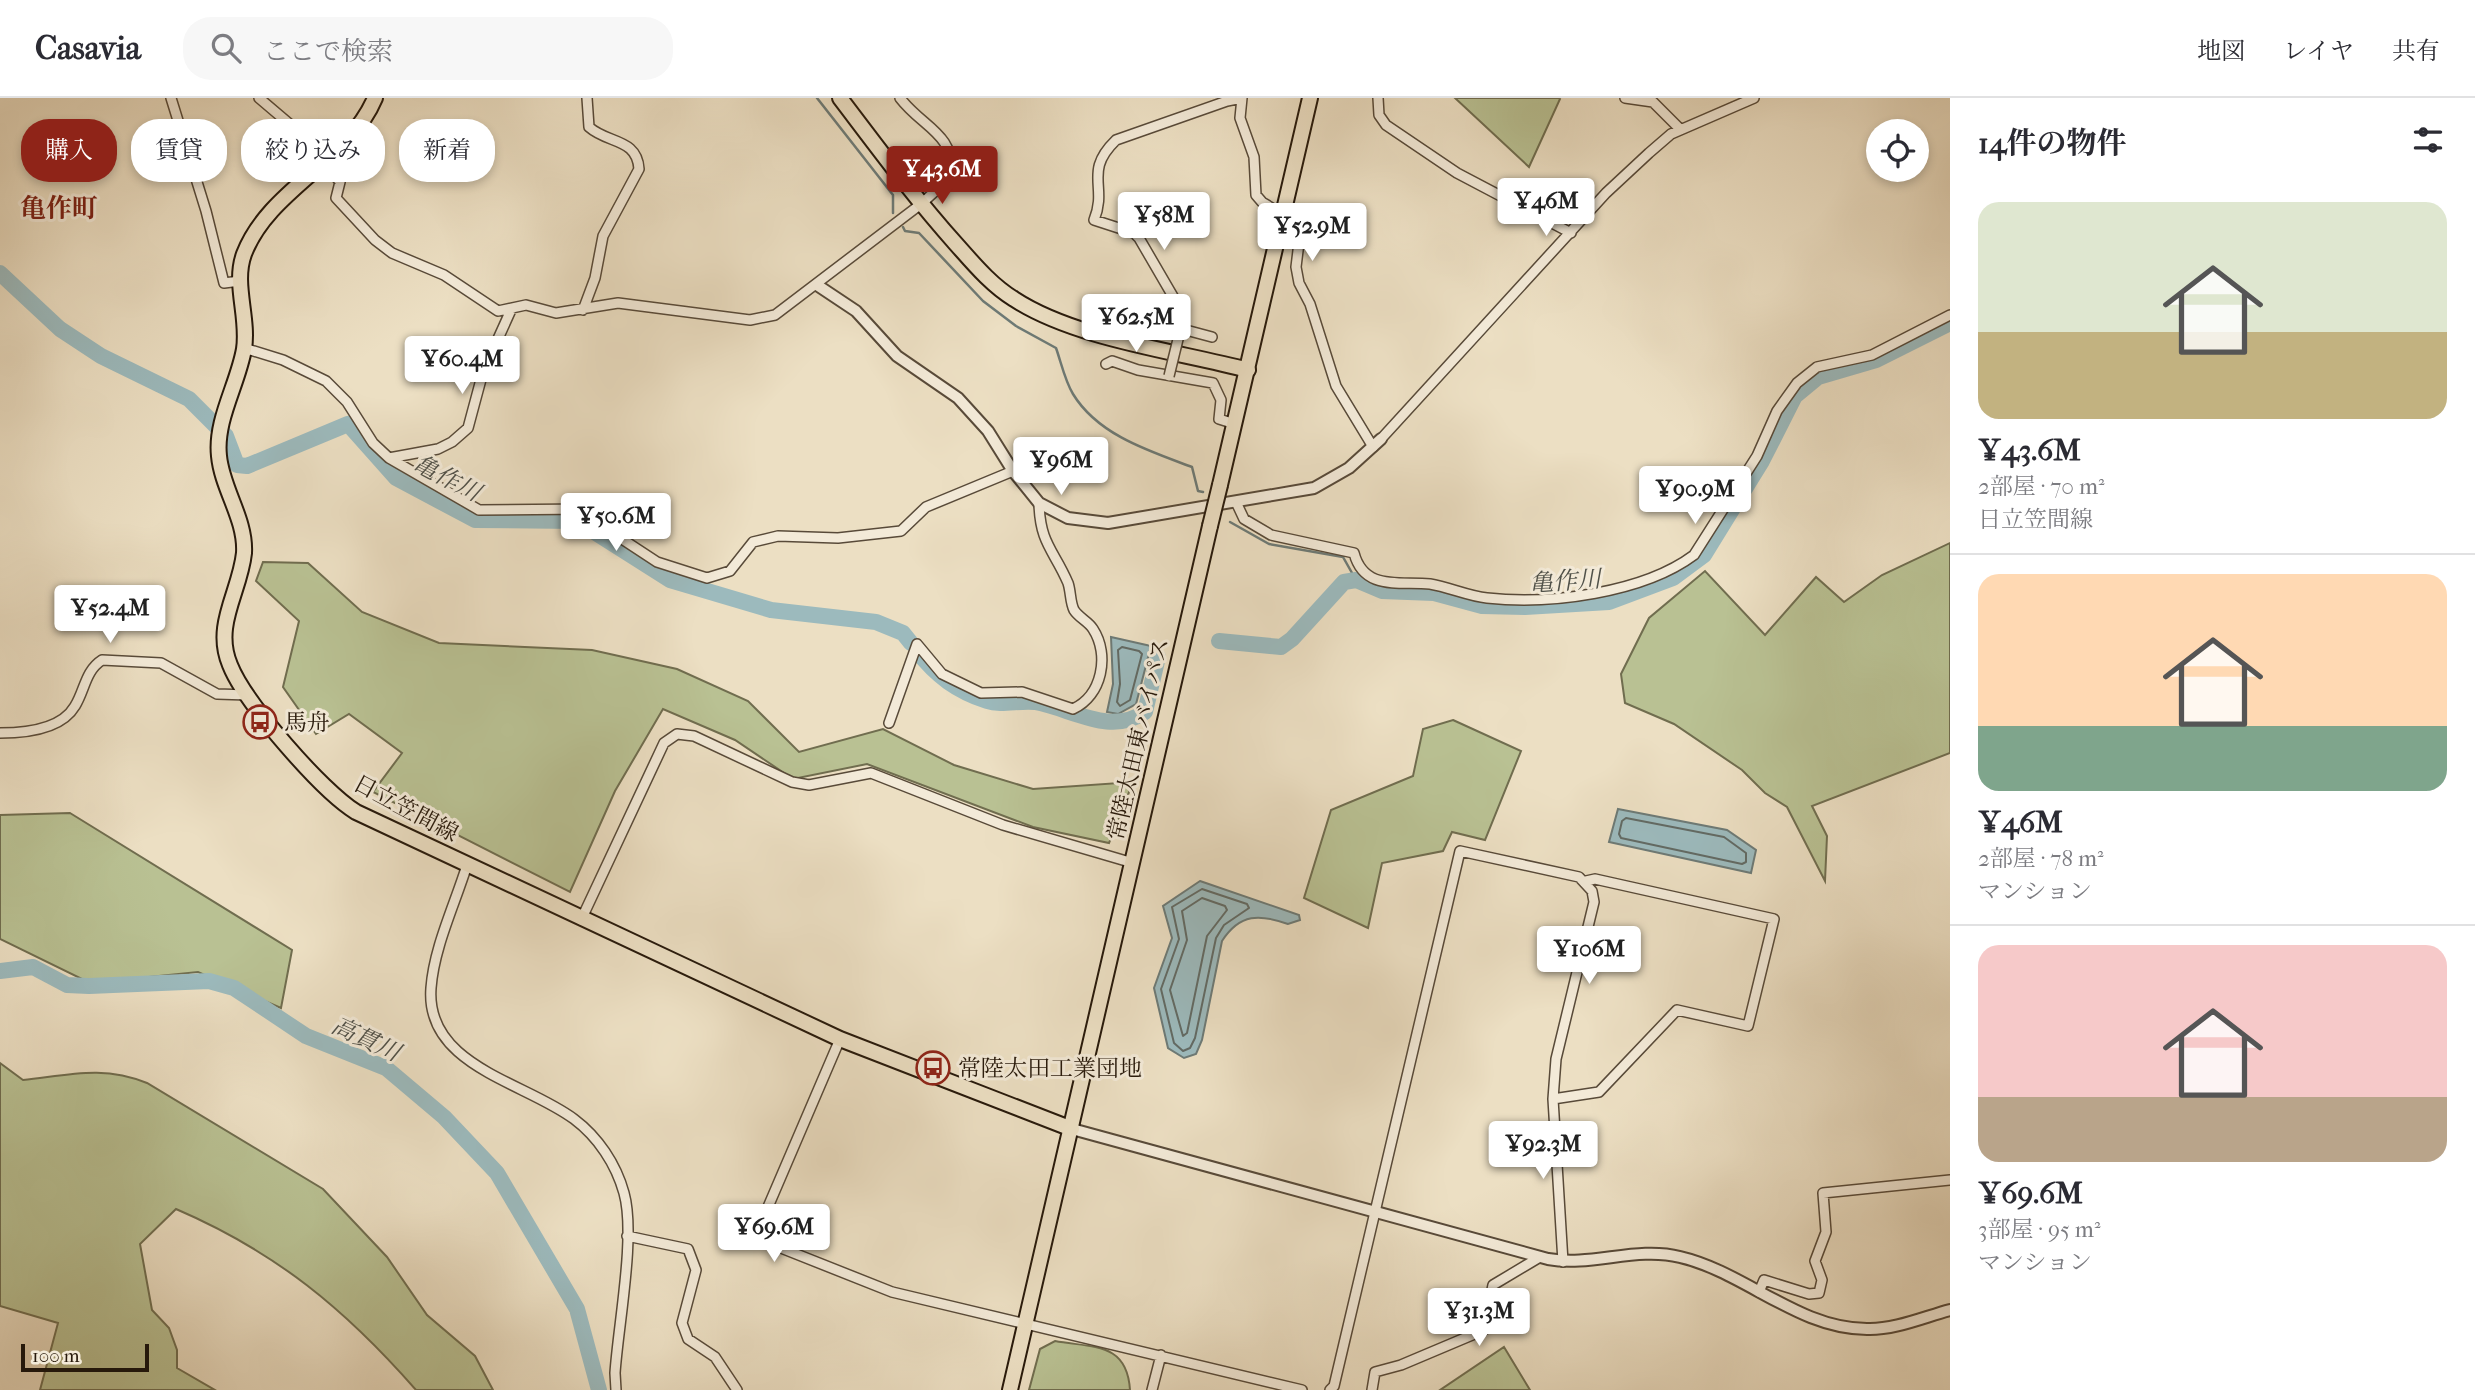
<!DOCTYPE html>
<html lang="ja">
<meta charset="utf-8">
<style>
body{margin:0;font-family:"IM FELL French Canon","Noto Serif JP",serif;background:#f7f7f7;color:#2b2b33;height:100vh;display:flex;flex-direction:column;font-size:26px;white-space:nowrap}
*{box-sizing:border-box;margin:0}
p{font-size:23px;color:#7c7c81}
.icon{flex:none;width:38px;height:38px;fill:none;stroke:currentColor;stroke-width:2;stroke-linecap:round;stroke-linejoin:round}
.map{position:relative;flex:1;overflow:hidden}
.sheet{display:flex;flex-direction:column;background:#fff;width:525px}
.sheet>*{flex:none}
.guide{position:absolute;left:21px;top:21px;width:665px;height:63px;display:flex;gap:14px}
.fabs{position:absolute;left:1866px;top:21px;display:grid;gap:14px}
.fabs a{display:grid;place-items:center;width:63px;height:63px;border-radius:50%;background:#fff;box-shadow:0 4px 10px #0003;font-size:35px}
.scale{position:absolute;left:21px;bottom:18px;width:128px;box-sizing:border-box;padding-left:7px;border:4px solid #27190b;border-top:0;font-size:19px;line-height:24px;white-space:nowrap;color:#27190b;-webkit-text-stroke:5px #f3ead8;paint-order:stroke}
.price{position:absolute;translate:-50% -60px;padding:0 16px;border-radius:7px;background:#fff;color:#222;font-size:23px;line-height:46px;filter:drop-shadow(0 2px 4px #0008)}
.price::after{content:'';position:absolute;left:50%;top:42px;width:21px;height:16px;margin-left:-10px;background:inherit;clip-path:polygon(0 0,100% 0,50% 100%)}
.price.current{background:#8f2418;color:#fff}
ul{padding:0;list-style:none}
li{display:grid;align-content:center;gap:14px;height:371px;padding:0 28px}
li+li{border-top:2px solid #e1e1e2}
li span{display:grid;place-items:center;height:217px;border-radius:21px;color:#555}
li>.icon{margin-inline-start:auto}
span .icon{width:126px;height:126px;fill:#fffc;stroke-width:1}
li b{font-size:30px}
h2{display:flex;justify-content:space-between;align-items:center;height:84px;padding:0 28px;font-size:30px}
.tag{padding:0 24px;border-radius:28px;background:#fff;box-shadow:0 4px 10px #0003;font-size:24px;line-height:63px}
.tag.current{background:#8f2418;color:#fff}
header{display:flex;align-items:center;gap:42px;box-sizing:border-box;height:98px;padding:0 35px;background:#fff;border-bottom:2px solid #e1e1e2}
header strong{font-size:33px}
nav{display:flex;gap:38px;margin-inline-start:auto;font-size:24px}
.search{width:490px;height:63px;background:#f7f7f7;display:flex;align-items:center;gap:18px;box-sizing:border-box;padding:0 24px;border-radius:28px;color:#7c7c81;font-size:26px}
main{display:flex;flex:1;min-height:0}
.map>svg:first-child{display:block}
.green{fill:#b9c193;stroke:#706d4f;stroke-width:2}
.water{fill:#9cbabd;stroke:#6d7a76;stroke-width:2}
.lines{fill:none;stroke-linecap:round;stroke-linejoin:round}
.shore{stroke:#626a64;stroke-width:2}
.stream{stroke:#6d7a76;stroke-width:2.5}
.river{stroke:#9cbabd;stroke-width:16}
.minor-casing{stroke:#584a39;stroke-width:12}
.tertiary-casing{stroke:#584a39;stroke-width:14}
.primary-casing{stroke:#27190b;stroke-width:18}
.trunk-casing{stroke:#27190b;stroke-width:18}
.minor{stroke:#f3ead8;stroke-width:9}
.tertiary{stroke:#f3ead8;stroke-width:10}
.primary{stroke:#ecdfc3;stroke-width:14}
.trunk{stroke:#ecdfc3;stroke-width:14}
.minor-bridge-casing{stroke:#584a39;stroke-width:12;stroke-linecap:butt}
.trunk-bridge-casing{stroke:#27190b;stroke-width:18;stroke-linecap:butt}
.minor-bridge{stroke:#f3ead8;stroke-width:9}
.trunk-bridge{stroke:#ecdfc3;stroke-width:14}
.labels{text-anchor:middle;stroke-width:6;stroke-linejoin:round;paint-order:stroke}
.poi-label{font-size:23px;fill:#27190b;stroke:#f3ead8;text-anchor:start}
.street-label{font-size:23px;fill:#27190b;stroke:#f3ead8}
.water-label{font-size:24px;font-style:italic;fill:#505149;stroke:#f3ead8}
.quarter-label{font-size:26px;font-weight:bold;fill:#7a1f14;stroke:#f3ead8}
</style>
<header>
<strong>Casavia</strong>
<div class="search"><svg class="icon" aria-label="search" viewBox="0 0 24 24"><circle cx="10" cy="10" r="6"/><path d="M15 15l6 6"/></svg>ここで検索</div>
<nav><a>地図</a><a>レイヤ</a><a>共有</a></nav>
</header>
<main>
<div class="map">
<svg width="1950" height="1292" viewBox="0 0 1950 1292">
<rect width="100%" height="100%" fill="#ecdfc3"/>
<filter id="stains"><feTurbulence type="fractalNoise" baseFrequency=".00286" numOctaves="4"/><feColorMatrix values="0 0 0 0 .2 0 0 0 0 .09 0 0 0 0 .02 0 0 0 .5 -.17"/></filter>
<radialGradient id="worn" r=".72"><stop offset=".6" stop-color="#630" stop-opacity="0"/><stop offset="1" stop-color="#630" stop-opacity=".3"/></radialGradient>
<!-- green -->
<path class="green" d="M1455,0H1559L1560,1L1529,69Z
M1950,445V655L1812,708L1827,738L1825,783L1787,709L1765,695L1742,672L1674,626L1625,605L1621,576L1649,520L1705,473L1765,537L1816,479L1844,504L1882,477Z
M263,464L308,465L362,514L439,545L592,552L677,571L748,603L799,654L883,631L954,667L1033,691L1133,684L1109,745L1033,729L867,666L793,681L735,642L663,611L615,693L570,794L373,694L402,655L349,616L316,636L283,589L299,523L256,483Z
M1453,622L1521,653L1485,742L1452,734L1443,753L1382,765L1368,830L1304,800L1331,712L1413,678L1423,631Z
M70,715L292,852L281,910L198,874L90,885L0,841V717Z
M0,965L23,982C69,977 103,967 147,985L323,1091L387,1159L427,1217L475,1258L493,1292H416C345,1211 276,1154 176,1111L140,1146L152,1212L169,1230L177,1252V1270L215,1292H40L58,1225L0,1208Z
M1055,1243C1093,1250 1127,1244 1130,1292H1029L1040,1251Z
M1504,1249L1530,1292H1440Z"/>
<!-- water -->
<path class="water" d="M1111,539L1151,548L1136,606L1118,616L1107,614L1113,586Z
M1618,711L1727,732L1756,752L1751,775L1609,744Z
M1200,783L1299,817L1300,822L1288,826C1260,816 1240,815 1222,843L1202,942L1196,956L1184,960L1168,950L1154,890L1172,840L1163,808Z"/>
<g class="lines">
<!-- shore -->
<path class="shore" d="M1122,549L1139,553L1142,556L1130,602L1120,608L1117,604L1120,586L1118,552Z
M1626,720L1724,739L1746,755V764L1742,766L1621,740L1619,736L1622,723Z
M1202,791L1247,806L1249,810L1224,827L1216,840L1195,940L1190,950L1183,953L1174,945L1161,891L1179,841L1172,809Z
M1202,800L1225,808L1227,812L1207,838L1187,935L1183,938L1170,892L1187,842L1182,813Z"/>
<!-- stream -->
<path class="stream" d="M817,0L893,97V115
M903,129L905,133L919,135L983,203L1016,228L1056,250C1061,264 1065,283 1073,296C1098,337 1149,353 1192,369L1198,393L1203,394
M1230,424L1269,446L1343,459L1356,482"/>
<!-- river -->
<path class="river" d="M0,175L60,231L101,258L189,301L226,338L237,367L247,368L348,326L396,380L475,422L577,423L670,482L771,512L876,524L903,535L911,545
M1219,543L1281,549L1292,541L1344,484L1356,482L1382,493L1434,495L1482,508L1525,509L1609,504L1673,480L1704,457L1762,363L1795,298L1818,279L1876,262L1950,225
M917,553C936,578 957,593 987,603C1001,608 1020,602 1035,604C1073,611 1110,638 1145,614L1158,559
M0,873L33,869L67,887L89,888L209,883L234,890L306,938L386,970L444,1019L497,1075L577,1211L599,1292"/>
<defs>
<path id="minor" d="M171,0L206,113L224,185L240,183
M259,0L299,34L340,84L336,100L375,142L392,155L444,177L498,213L526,207L556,215L618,205L750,222L775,217L921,106L953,77C953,34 923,30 900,0
M1242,0L1240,20L1254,59L1256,97L1262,104L1301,128L1296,169L1299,185L1310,206L1336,288L1373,349
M1378,0L1379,17L1386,27L1457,75L1571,135
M1625,0L1653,4L1680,31
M583,212L595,180L603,138L639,71C637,40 608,46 589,29L587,0
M1113,220L1156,224L1212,239
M1181,229L1178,207L1139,140L1134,135L1094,122C1108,88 1083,74 1116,42L1227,3L1242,0
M244,250L283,262L326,283L347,304L373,345L389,360L479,412L587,411L622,441L657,464L707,480L730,473L753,444L778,438L838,440L901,433L926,409L1013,373
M1106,266L1112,263L1138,272L1213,285L1221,302L1219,321L1235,326
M1381,341L1606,95L1649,55L1671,36L1754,0
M389,360L438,351L452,344L468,330L483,274L511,212
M1236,404L1244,421L1271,437L1354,455C1364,493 1399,483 1430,486C1449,489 1468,498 1487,500C1549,507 1643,495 1694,457L1757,358L1777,313L1797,285L1817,269L1872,257L1950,217
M889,625L917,546L942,576L981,595L1022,594L1073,611C1102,598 1110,557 1093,531C1088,523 1079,520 1074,512C1070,504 1071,494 1068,485C1054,452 1040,446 1039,405
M0,635C24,635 61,632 75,608C85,592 85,573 102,562L161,565L217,596L248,597
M467,767C455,806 434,849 431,890C425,968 525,984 574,1021C598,1039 616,1066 624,1095C636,1138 618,1228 615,1275L616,1292
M581,822L664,645L677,636L694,638L792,684L809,687L871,675L1003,727L1133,765
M840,941L762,1123V1137L766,1144L892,1194L1302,1292
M1553,1001L1599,994L1677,912L1748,928L1774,821L1595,781L1586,783
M627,1138L688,1151L696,1172L682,1225L688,1241L715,1259L737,1292
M1759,1194L1764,1182L1809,1196L1819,1195L1822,1182L1815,1163L1826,1134L1823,1095L1950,1082
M1152,1292L1161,1257
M1330,1292L1334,1288L1460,753L1579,779L1592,793L1594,804L1556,961L1553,1001L1563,1164
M1372,1292L1375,1274L1401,1267L1484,1232L1493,1187L1540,1159"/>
<path id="tertiary" d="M817,187L856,213L897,258L958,300L988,333L1013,373L1039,405L1068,420L1108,425L1314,390L1349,370L1381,341
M1072,1031L1548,1161C1592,1169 1636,1148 1680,1159C1745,1174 1798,1231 1867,1231C1894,1232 1924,1219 1950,1212"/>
<path id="primary" d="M375,0C348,64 269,91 244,156C233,186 249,219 244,251C238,286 215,322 219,358C222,391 246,421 244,455C240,494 213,527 230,567C245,605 322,693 356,714L840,941L1072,1031
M840,0C878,50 914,99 956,146C973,165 991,187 1014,201C1075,241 1176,253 1248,272"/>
<path id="trunk" d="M1220,387L1310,0
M1010,1292L1210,428"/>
</defs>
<!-- minor casing -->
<use href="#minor" class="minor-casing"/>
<!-- tertiary casing -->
<use href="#tertiary" class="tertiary-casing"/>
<!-- primary casing -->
<use href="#primary" class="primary-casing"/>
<!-- trunk casing -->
<use href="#trunk" class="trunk-casing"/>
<!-- minor -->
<use href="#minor" class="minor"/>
<!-- tertiary -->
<use href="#tertiary" class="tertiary"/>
<!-- primary -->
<use href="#primary" class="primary"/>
<!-- trunk -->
<use href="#trunk" class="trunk"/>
<defs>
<path id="minor-bridge" d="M1169,278L1181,229"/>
<path id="trunk-bridge" d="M1210,428L1220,387"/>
</defs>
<!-- minor-bridge casing -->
<use href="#minor-bridge" class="minor-bridge-casing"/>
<!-- trunk-bridge casing -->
<use href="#trunk-bridge" class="trunk-bridge-casing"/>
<!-- minor-bridge -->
<use href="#minor-bridge" class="minor-bridge"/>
<!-- trunk-bridge -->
<use href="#trunk-bridge" class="trunk-bridge"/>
</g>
<!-- icons -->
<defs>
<symbol id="bus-ring" viewBox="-11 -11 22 22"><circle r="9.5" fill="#f3ead8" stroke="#8f2418" stroke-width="1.5"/><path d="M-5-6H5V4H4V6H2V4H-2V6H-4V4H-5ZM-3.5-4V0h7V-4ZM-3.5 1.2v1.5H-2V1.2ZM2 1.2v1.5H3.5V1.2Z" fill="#8f2418"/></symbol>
</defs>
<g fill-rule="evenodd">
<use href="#bus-ring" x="241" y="605" width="38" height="38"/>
<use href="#bus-ring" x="914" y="951" width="38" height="38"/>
</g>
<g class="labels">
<!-- poi labels -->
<g class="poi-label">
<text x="284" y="632">馬舟</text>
<text x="958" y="978">常陸太田工業団地</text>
</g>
<!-- street labels -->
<g class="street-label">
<text transform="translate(1138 641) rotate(-77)" y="8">常陸太田東バイパス</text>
<text transform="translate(406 710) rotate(28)" y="8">日立笠間線</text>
</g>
<!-- water labels -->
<g class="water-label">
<text transform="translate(447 380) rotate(27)" y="8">亀作川</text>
<text transform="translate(1565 483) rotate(-4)" y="8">亀作川</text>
<text transform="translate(366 941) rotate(25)" y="8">高貫川</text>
</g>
<!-- quarter labels -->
<g class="quarter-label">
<text x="59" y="119">亀作町</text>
</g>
</g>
<rect width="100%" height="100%" filter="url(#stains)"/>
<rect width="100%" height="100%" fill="url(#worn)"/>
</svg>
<div class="fabs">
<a><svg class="icon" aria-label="locate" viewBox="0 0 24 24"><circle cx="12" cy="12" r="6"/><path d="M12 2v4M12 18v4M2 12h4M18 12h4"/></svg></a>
</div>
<div class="scale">100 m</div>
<b class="price current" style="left:942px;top:108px">¥43.6M</b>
<b class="price" style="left:1546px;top:140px">¥46M</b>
<b class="price" style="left:1164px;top:154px">¥58M</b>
<b class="price" style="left:1312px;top:165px">¥52.9M</b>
<b class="price" style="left:1136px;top:256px">¥62.5M</b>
<b class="price" style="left:462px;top:298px">¥60.4M</b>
<b class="price" style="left:1061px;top:399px">¥96M</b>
<b class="price" style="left:1695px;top:428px">¥90.9M</b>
<b class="price" style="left:616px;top:455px">¥50.6M</b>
<b class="price" style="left:110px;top:547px">¥52.4M</b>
<b class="price" style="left:1589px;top:888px">¥106M</b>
<b class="price" style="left:1543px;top:1083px">¥92.3M</b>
<b class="price" style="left:774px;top:1166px">¥69.6M</b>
<b class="price" style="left:1479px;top:1250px">¥31.3M</b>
<div class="guide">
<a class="tag current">購入</a>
<a class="tag">賃貸</a>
<a class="tag">絞り込み</a>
<a class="tag">新着</a>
</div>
</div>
<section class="sheet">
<h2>14件の物件<svg class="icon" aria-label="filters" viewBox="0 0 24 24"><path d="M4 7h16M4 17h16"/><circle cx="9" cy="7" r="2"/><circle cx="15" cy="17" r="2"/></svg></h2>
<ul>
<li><span style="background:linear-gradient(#dfe7d0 60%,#c2b280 0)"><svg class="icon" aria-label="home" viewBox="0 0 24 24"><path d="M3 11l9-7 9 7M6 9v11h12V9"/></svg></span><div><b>¥43.6M</b><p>2部屋 · 70 m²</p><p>日立笠間線</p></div></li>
<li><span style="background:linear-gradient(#ffd9b3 70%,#7fa58c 0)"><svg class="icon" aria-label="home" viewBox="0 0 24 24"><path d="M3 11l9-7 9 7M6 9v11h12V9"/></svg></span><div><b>¥46M</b><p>2部屋 · 78 m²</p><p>マンション</p></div></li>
<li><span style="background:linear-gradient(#f6c9c9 70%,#b9a48a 0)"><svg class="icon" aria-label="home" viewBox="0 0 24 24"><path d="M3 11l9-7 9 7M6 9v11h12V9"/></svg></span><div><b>¥69.6M</b><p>3部屋 · 95 m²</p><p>マンション</p></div></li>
</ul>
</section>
</main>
